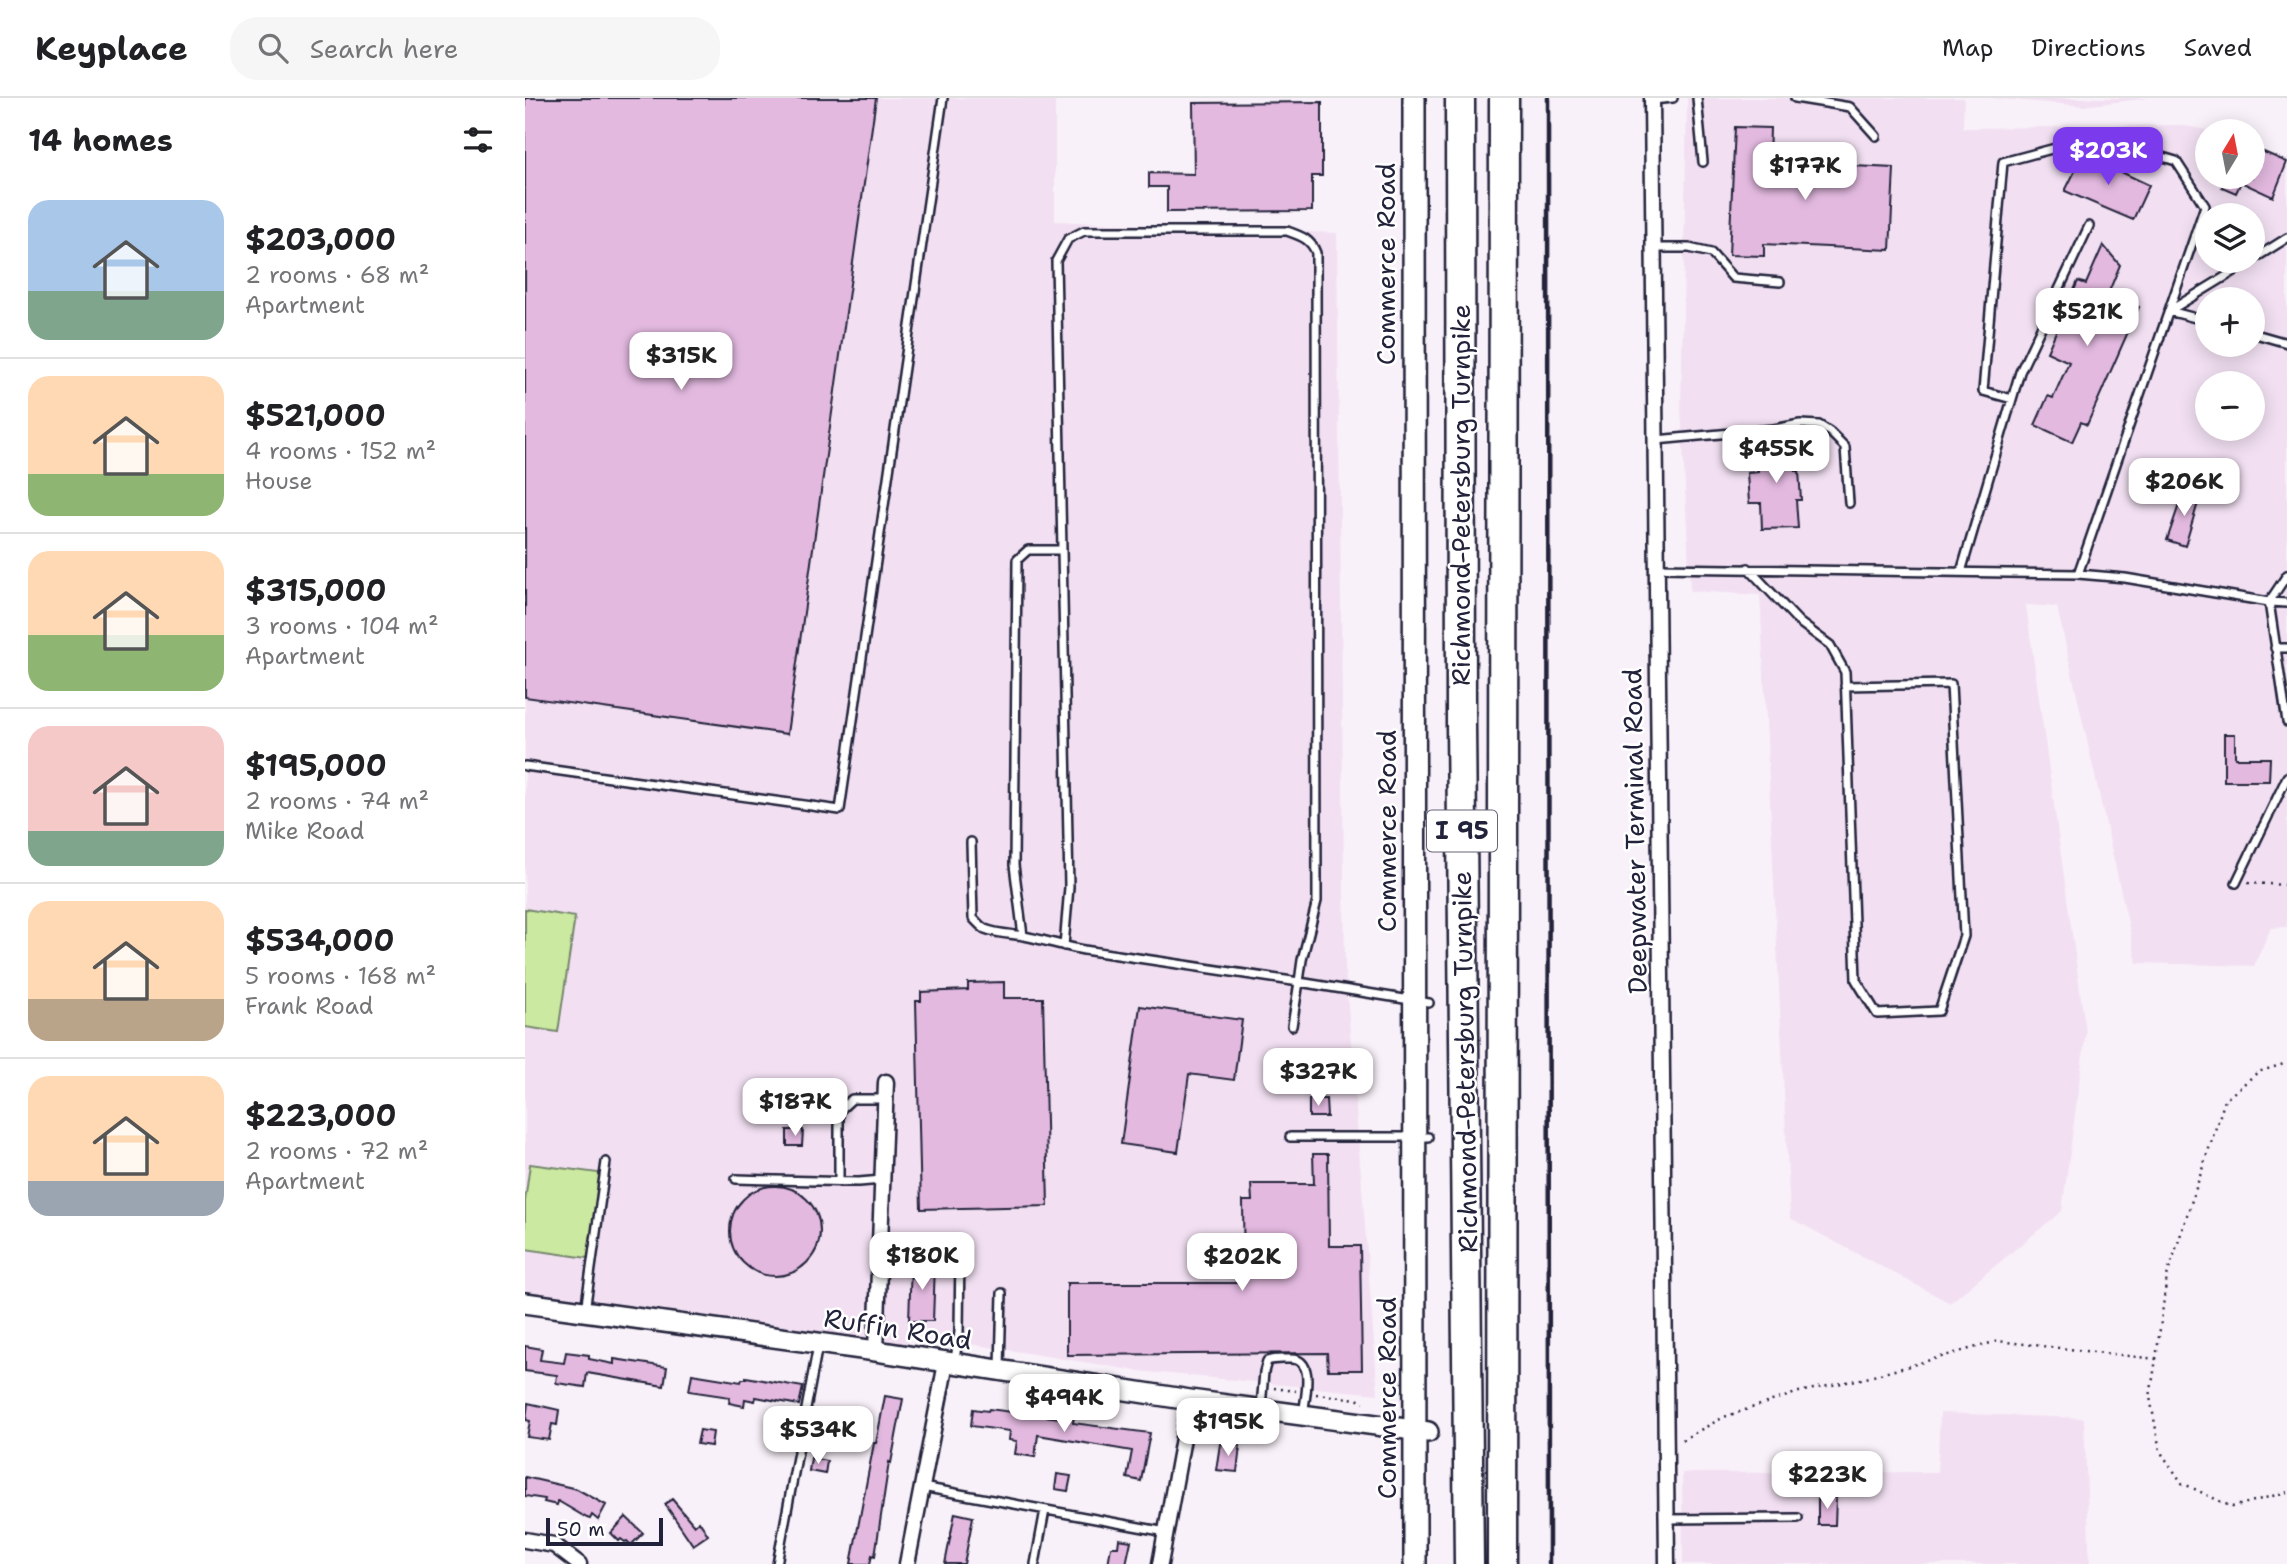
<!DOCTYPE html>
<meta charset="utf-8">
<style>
body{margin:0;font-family:"Shantell Sans",sans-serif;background:#f6f6f6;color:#202124;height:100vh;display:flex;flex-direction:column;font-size:26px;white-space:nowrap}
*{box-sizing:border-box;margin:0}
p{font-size:23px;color:#757577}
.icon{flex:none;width:38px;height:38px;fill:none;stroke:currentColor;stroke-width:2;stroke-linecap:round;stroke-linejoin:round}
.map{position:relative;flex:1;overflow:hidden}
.side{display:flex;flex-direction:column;background:#fff;width:525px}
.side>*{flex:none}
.needle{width:46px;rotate:10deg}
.buttons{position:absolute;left:1670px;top:21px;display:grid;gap:14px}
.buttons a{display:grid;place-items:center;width:70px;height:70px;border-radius:50%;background:#fff;box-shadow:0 4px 18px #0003;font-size:35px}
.scale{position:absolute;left:21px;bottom:18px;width:117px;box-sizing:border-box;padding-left:7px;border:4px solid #22223b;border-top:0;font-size:19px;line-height:24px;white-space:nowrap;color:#22223b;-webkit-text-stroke:5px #fff;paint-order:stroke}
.price{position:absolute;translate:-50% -60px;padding:0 16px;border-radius:14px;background:#fff;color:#222;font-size:23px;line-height:46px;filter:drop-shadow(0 2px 4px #0008)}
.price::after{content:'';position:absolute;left:50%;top:42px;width:21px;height:16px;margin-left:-10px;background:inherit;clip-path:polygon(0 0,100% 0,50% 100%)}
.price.selected{background:#7c3aed;color:#fff}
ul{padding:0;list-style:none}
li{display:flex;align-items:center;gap:21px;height:175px;padding:0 28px}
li+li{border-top:2px solid #e0e0e0}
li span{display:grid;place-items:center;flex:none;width:196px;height:140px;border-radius:21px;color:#555}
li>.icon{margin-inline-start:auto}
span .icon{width:84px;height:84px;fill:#fffc;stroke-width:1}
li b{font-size:30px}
h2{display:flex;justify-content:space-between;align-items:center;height:84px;padding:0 28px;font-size:30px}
header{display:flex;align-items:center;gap:42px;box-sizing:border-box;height:98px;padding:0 35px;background:#fff;border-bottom:2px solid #e0e0e0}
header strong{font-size:33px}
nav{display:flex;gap:38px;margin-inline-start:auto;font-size:24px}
.search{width:490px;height:63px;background:#f6f6f6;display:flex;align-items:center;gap:18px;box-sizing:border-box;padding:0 24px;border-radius:28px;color:#757577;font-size:26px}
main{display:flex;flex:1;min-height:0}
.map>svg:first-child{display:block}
.built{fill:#f2e0f2;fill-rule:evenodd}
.green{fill:#cbe9a0;stroke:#76866e;stroke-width:2}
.building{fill:#e3b9e0;stroke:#22223b;stroke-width:2}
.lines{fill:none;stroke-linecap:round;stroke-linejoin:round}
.service-casing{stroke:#22223b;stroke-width:12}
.minor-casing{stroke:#22223b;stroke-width:19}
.tertiary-casing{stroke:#22223b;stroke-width:24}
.secondary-casing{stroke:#22223b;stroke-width:26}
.motorway-casing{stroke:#22223b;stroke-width:33}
.path{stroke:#22223b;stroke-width:2.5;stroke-dasharray:2 5;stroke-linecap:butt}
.service{stroke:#fff;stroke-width:7}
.minor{stroke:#fff;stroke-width:14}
.tertiary{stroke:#fff;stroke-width:19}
.secondary{stroke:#fff;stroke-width:21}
.motorway{stroke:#fff;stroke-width:28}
.rail{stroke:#22223b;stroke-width:4.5}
.labels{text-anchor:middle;stroke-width:5;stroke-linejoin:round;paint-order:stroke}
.shield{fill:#fff;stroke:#646476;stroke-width:2}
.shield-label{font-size:24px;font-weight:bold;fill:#22223b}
.street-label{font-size:26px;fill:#22223b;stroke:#fff}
</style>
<header>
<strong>Keyplace</strong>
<div class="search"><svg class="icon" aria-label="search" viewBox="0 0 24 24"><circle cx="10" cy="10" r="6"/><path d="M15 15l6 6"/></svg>Search here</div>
<nav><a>Map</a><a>Directions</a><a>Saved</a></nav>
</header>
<main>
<section class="side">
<h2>14 homes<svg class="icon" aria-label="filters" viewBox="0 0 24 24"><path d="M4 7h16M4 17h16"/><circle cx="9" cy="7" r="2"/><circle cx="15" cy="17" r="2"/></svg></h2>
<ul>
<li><span style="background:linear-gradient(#a9c7e8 65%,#7fa58c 0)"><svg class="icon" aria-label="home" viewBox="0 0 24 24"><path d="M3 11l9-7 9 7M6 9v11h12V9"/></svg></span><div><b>$203,000</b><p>2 rooms · 68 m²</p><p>Apartment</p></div></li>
<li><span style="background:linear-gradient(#ffd9b3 70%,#8fb573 0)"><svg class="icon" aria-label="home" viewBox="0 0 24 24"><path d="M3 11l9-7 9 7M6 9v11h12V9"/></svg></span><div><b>$521,000</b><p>4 rooms · 152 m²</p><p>House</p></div></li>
<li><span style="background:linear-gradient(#ffd9b3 60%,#8fb573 0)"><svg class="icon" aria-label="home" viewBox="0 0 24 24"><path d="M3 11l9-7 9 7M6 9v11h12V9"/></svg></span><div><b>$315,000</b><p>3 rooms · 104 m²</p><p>Apartment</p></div></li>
<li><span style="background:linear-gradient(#f6c9c9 75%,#7fa58c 0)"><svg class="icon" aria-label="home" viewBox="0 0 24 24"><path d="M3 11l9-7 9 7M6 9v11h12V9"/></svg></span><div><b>$195,000</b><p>2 rooms · 74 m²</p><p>Mike Road</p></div></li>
<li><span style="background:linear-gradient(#ffd9b3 70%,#b9a48a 0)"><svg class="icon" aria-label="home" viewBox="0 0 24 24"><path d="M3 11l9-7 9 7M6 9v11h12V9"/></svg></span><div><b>$534,000</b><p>5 rooms · 168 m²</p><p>Frank Road</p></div></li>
<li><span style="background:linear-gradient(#ffd9b3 75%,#9aa5b1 0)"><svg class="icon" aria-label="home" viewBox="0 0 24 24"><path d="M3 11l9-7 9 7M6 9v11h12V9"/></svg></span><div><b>$223,000</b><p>2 rooms · 72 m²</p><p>Apartment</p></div></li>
</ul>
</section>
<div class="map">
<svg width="1762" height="1466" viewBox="0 0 1762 1466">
<rect width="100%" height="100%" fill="#f9f1f9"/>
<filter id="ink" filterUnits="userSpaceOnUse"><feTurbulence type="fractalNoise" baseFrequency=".0143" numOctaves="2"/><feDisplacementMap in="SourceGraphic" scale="14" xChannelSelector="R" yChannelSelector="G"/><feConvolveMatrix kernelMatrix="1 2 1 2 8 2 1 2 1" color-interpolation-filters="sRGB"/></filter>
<g filter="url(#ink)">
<!-- built -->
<path class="built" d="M0,0H530V123L812,135L820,868L853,1296L613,1273L383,1236L382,1253L0,1200Z
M1162,0H1439L1438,30L1654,27L1689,33H1682V79H1727V48L1762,62V829L1746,830L1729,868L1612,865L1532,509L1501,507L1561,935L1537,1113L1425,1205L1265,1120L1235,497L1165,493L1156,309ZM1682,117H1727V163H1682ZM1682,201H1727V247H1682ZM1682,285H1727V331H1682Z
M1464,0H1625L1559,8Z
M1415,1315L1559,1320L1565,1466H1158L1157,1375L1412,1374Z"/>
<!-- green -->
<path class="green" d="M0,811L50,819L33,934L0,929Z
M5,1066L81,1076L70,1161L0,1151V1103Z"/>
<!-- building -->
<path class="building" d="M0,0H351L262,636L0,599Z
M797,4V78H787V113L642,114V89H624V75L669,76L668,5Z
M1210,29L1245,30L1244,64L1369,70L1365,152L1239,146V158L1204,157Z
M1727,49L1762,64L1748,99L1716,84L1711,95L1697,89L1702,79H1727Z
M1586,60L1597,65L1594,73L1624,87L1608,122L1540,93L1556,61L1582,67Z
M1578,147L1595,167L1583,196L1614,209L1562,327L1556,324L1547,344L1510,327L1523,298L1528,300L1544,264L1522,254L1553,183L1561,186Z
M1269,343L1270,373H1274L1276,402H1271L1273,430L1237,431L1236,405H1224L1222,375L1233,374L1231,345Z
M1659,392L1675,398L1660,448L1642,442Z
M1699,636H1710V660H1745L1744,683H1699Z
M479,884V900H518L523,1108L396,1111L391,903H396V894L443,892V885Z
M615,908L717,922L709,982L664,976L653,1054L596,1046Z
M784,1001H801L802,1019H784Z
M262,1032H278L277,1048H262Z
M788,1056H803L804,1148H835L837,1272H803L802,1255L542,1257V1185H719L718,1103H727L726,1086H789Z
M205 1133a45 45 0 1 1 90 0a45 45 0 1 1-90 0Z
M386,1165L410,1166L408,1223H384Z
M0,1248L17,1251L15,1262L39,1265L41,1254L64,1257V1261L89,1266V1261L142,1269L139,1288L62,1275L60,1289L31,1285L32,1277L0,1273Z
M167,1276L216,1284L217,1281H221V1279L278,1289L274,1307L231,1299L230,1303L220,1301L219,1308L204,1305L205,1299L164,1293Z
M360,1298L378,1301L366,1365L364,1364L350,1458L347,1457L345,1466H326L349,1345H351Z
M3,1305L34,1312L32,1327L27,1326L24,1342L2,1339L5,1323L1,1322Z
M448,1311L463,1313L464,1311L535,1320L536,1316L549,1318L548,1325L625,1335L616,1383L602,1380L607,1353L513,1337L510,1359L490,1356L492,1343L484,1342L485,1333L446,1328Z
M175,1332L188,1334L186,1348L172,1346Z
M250,1336L264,1338L263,1350L248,1348Z
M695,1346L715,1348L712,1374L691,1372Z
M286,1360L302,1363L300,1376L284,1373Z
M532,1376L546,1378L543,1393L530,1391Z
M0,1379L52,1391L81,1407L73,1422L67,1417L65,1421L62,1420L33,1403L32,1407L19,1404L20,1401L0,1398Z
M1293,1398L1311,1399L1310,1427H1293Z
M147,1401L169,1427L174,1423L183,1437L168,1447L140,1406Z
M430,1415L448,1419L439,1466H420Z
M101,1419L118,1435L106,1447L102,1443L100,1444L96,1441L94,1443L86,1435Z
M594,1441L606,1443L601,1466H583L586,1449H593Z"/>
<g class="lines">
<defs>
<path id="service" d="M1172,0L1178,64
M1270,0L1325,9L1351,38
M1127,2L1148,0
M1129,150H1164L1186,155L1208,180L1255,184
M1727,162L1762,140
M1644,213L1726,163
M1644,213L1682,223
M1727,235L1762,245
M1131,342L1249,331L1275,326L1294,327L1305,334L1320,349L1324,405
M1132,470L1553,476L1680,108L1651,63L1597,47L1538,48L1478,64L1458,293L1487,301
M1223,470L1274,524L1305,547L1320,574L1331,882L1352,916L1414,913L1439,838L1426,586L1320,588
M1436,474L1495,274L1564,128
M1553,476L1600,480L1744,504L1762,505
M1762,477L1744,504L1762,624
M1750,550H1762
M0,668L315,712L418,0
M446,744L448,820C452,824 456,829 460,831C472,836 486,836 499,838C519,842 538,848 559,852L774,884L777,862L792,803L791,155C786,141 776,138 762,133H559L543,141L531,163L544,789L539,848
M1711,785L1762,679
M498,838L489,767L492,462L503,452H537
M767,928L774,884L904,905
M765,1039H903
M211,1081L334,1084L357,1082
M314,1084V1013L327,1001H360
M60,1213L81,1064
M430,1262L434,1234L435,1151
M475,1269L477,1195
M736,1309L739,1274L742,1263C750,1260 757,1261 765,1261C791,1260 780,1299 778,1317
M397,1389L641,1434
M1142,1421L1273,1420
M252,1466L293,1247
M510,1466L520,1412"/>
<path id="minor" d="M1127,0L1142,1466
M351,1253L361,984
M0,1442L29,1447L54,1466
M382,1466L421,1265
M635,1466L665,1302"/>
<path id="tertiary" d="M0,1205L351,1253L665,1302L903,1334"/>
<path id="secondary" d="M889,0L890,1466"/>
<path id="motorway" d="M935,0L936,626L944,1466
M977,1466L979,0"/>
</defs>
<!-- service casing -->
<use href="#service" class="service-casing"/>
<!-- minor casing -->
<use href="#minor" class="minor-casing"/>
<!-- tertiary casing -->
<use href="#tertiary" class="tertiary-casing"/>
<!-- secondary casing -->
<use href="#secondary" class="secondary-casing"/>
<!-- motorway casing -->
<use href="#motorway" class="motorway-casing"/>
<!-- path -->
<path class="path" d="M1723,785L1762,787
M1631,1261L1642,1178L1700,1002L1733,974L1762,965
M749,1290L771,1293
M791,1296L832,1301L839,1305
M1157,1342L1199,1319L1274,1294L1341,1280L1473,1243L1631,1261L1625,1299L1635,1353L1657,1385L1707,1409L1762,1394"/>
<!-- service -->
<use href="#service" class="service"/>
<!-- minor -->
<use href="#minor" class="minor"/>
<!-- tertiary -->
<use href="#tertiary" class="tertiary"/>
<!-- secondary -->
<use href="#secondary" class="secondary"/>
<!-- motorway -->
<use href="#motorway" class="motorway"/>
<!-- rail -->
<path class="rail" d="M1023,0L1024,1466"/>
</g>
</g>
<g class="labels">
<!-- shield labels -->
<rect class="shield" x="902" y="712.5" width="70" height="41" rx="5"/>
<g class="shield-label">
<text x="937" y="741">I 95</text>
</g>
<!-- street labels -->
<g class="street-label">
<text transform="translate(861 166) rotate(-90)" y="9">Commerce Road</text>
<text transform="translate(936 397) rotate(-90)" y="9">Richmond-Petersburg Turnpike</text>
<text transform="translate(862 733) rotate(-90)" y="9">Commerce Road</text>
<text transform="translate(1110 733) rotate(-91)" y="9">Deepwater Terminal Road</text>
<text transform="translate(940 964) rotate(-91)" y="9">Richmond-Petersburg Turnpike</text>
<text transform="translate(373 1231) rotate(9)" y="9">Ruffin Road</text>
<text transform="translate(862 1300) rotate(-90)" y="9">Commerce Road</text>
</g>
</g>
</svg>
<div class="buttons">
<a><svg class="needle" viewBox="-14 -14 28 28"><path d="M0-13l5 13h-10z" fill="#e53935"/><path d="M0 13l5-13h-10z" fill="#757577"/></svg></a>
<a><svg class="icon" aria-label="layers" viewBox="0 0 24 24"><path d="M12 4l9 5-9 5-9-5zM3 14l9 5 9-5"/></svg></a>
<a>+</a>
<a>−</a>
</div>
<div class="scale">50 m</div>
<b class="price selected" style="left:1583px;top:89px">$203K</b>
<b class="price" style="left:1280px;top:104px">$177K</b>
<b class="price" style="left:1562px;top:250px">$521K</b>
<b class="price" style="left:156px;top:294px">$315K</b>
<b class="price" style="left:1251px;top:387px">$455K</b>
<b class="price" style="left:1659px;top:420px">$206K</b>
<b class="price" style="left:793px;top:1010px">$327K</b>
<b class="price" style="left:270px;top:1040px">$187K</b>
<b class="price" style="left:397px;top:1194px">$180K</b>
<b class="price" style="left:717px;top:1195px">$202K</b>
<b class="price" style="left:539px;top:1336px">$494K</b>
<b class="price" style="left:703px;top:1360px">$195K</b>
<b class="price" style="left:293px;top:1368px">$534K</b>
<b class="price" style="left:1302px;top:1413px">$223K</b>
</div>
</main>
